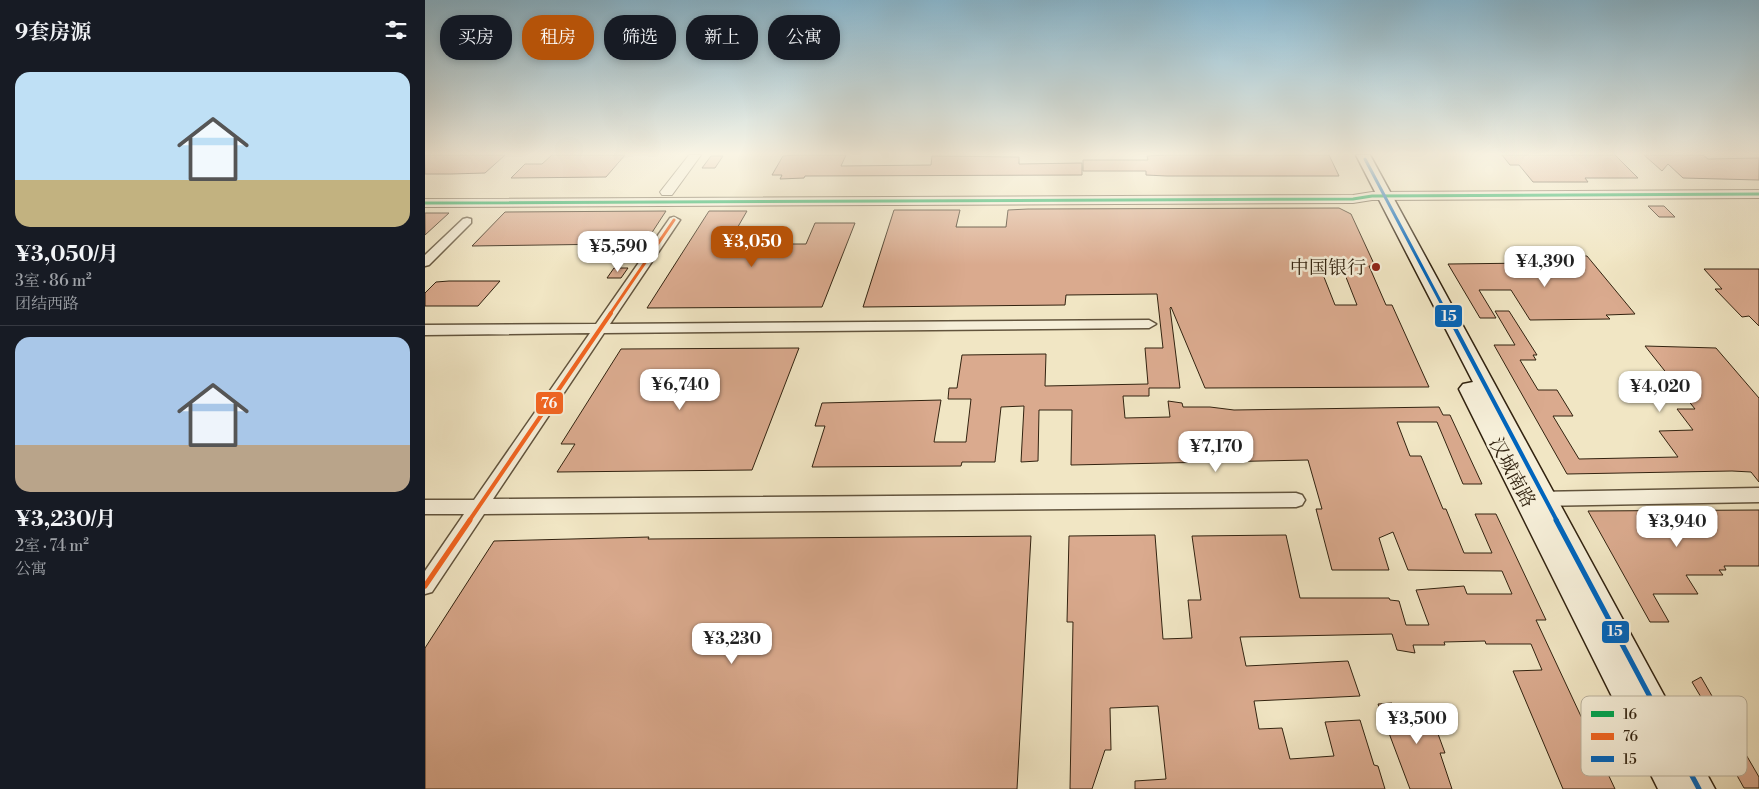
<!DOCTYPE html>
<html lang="zh">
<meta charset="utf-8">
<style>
body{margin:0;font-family:"Libre Bodoni","Noto Serif SC",serif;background:#20242c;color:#f1f3f6;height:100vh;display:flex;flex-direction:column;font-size:19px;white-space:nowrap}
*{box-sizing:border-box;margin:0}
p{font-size:16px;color:#9ea1a6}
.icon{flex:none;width:28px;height:28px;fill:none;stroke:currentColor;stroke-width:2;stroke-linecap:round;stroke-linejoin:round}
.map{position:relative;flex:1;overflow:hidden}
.side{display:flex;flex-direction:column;background:#171b24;width:425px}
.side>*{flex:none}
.guide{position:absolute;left:15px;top:15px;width:475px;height:45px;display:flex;gap:10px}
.price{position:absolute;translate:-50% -42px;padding:0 11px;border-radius:10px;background:#fff;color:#222;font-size:16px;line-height:32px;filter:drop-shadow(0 1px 2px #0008)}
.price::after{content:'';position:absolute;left:50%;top:30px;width:15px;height:11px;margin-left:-8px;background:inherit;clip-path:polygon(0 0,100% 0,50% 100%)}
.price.on{background:#b45309;color:#fff}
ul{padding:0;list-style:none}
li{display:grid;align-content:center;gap:10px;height:265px;padding:0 15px}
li+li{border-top:1px solid #363941}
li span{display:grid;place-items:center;height:155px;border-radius:15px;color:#555}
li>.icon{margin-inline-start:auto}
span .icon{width:90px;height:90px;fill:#fffc;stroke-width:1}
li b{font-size:21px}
h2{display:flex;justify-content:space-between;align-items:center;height:60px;padding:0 15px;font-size:21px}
.pill{padding:0 18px;border-radius:20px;background:#171b24;box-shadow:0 2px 8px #0003;font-size:18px;line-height:45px}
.pill.on{background:#b45309;color:#fff}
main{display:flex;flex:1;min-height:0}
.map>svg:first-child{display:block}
.building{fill:#daaa8e;stroke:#322310;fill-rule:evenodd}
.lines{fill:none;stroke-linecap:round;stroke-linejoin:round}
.minor-casing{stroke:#62543d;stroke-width:3}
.tertiary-casing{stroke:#62543d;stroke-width:2}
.secondary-casing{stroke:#322310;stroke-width:3}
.minor{fill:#f6efd9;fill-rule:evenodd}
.tertiary{fill:#f6efd9;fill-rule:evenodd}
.secondary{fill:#f6efd9;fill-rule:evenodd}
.bus-1-casing{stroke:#f6efd9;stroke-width:6}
.bus-2-far2-casing{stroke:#f6efd9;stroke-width:6}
.bus-2-far1-casing{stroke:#f6efd9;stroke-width:8}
.bus-2-casing{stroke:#f6efd9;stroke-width:9}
.bus-3-far2-casing{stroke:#f6efd9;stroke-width:6}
.bus-3-far1-casing{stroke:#f6efd9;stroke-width:8}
.bus-3-casing{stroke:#f6efd9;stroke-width:9}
.bus-1{stroke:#00a651;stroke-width:3}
.bus-2-far2{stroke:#f26522;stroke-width:3}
.bus-2-far1{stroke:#f26522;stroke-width:4}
.bus-2{stroke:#f26522;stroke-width:5}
.bus-3-far2{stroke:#0065bd;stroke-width:3}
.bus-3-far1{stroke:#0065bd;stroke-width:4}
.bus-3{stroke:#0065bd;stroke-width:5}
.poi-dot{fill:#8f2418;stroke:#f6efd9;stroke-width:2}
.labels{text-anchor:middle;stroke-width:5;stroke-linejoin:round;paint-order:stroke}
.poi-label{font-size:19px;fill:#322310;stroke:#f6efd9;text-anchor:end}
.street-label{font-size:19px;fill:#322310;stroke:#f6efd9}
.key{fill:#f6efd9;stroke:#bbb29d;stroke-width:1}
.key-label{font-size:14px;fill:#322310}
.line-badge{stroke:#f6efd9;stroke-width:2}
.badge-label{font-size:14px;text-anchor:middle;font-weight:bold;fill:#fff}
</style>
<main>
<section class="side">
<h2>9套房源<svg class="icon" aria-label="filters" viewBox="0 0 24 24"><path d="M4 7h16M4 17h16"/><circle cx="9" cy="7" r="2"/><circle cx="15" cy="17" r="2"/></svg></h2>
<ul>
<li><span style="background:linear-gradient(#bfe0f5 70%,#c2b280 0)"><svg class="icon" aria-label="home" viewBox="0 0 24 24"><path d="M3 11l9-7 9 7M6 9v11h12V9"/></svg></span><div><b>¥3,050/月</b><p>3室 · 86 m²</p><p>团结西路</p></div></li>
<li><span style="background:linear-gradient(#a9c7e8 70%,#b9a48a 0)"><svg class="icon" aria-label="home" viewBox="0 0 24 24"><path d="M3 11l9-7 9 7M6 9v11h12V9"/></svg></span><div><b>¥3,230/月</b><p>2室 · 74 m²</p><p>公寓</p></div></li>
</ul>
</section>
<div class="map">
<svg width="1334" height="789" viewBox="0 0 1334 789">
<rect width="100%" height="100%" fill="#f1e6c4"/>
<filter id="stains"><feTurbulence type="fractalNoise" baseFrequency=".004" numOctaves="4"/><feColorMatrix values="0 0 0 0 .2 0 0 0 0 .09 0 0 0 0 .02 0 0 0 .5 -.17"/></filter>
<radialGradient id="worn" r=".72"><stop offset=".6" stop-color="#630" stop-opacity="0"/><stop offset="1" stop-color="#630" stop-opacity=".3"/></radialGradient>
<!-- building -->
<path class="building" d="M0,155H80L60,173L26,174H0Z
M127,155H200L181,177L86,178L100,164H117Z
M372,155H421L416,166L506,165L507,156L594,157V164L657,163V175L380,176L379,178L355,179L357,175H347L358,156Z
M742,155H904L914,176H742L721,175V171H658V160H723L722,156Z
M1077,155H1190L1213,178H1160L1163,182H1108L1094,165H1085Z
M1219,155H1278L1283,159L1334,158V180L1258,178L1243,164L1237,171Z
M286,156H298L290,168H277Z
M1223,206H1239L1250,217H1234Z
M914,208L926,214L950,266H944L961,305H967L1004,387L780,388L746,307L745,308L755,388H724V396H698L700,418L745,417L743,401L757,403L758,407H785L809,410L1014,407L1018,415H1025L1057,484H1038L1012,422H972L985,456H996L1018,509H1021L1039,553H1067L1050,514H1071L1121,620H1111L1190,789H1138L1088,671L1117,670L1106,644H1061L1060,641L1019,642L1020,645H988L990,653L972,650L967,634L815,637L821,666L923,661L935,696L829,701L834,729L857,728L865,759L909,756L900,722L935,720L949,765L953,766L960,789H710V781L741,779L733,706L685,708L686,750H680L667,789H645L648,622H642L644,536L730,535L738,639L767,638L763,600H776L767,536L861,535L875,598H964L965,600L974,601L981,625H1004L991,590L1039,586L1042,594H1087L1077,571L983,570L968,532L954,538L964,570H907L891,509H897L883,460L646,465L647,410H614L613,461L596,462L599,406L576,407L570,462H537L536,466L387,467L400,426H390L397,403L516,400L509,442H541L546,399H523L524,388H532L537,355L621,354L620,386L723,384L720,348H738L732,294L641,295L640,305L438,307L469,210H535L531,227H581L583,210L603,209ZM895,267H917L932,305H910Z
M241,211L226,234H211L208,238H196L191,244L47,246L80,212Z
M284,211H322L303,244H381L390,223H430L397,307L222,308Z
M0,213H24L0,235Z
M1148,256H1162L1210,314L1181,315L1185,319L1105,320L1086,290H1054L1071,318H1055L1023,264L1108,263L1105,259L1149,258Z
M189,268H203L196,278H182Z
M1279,269H1334V326L1324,316L1317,317L1290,289H1297Z
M24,281H75L53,306H0V293L11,282Z
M1070,311H1084L1112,355H1108L1111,360H1095L1113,390H1132L1148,416H1128L1154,459L1253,457L1234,431L1268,430L1252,409H1270L1220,346L1291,348L1334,398V482L1326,472L1307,471L1142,474L1069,345H1090Z
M374,348L327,470L132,472L150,444H136L196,349Z
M1334,510V566H1299L1301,570H1294L1298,575H1261L1273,594H1228L1244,622H1225L1163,511Z
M606,536L592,789H0V648L69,541L224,537L223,539Z
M1276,677L1334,777V788H1319L1275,709H1283L1267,682Z
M967,703L968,705L1002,704L1020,753H1015L1027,789H985L953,704Z"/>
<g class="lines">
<defs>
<path id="minor" d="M249,217L255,220L185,324L724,320L731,324L724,328L179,333L68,499L871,493L877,495L880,500L877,505L871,507L59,514L7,592L0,594V571L39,514H0V500H49L165,333L0,335V325L171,324L245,218Z
M42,218L46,219V223L4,265L0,266V255L38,219Z
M1334,488V502L1112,506L1106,504L1103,499L1106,494L1112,492Z"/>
<path id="tertiary" d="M264,155H276L247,195H237L235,192Z
M1334,190V198L947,200L928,203L0,207V199L928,195L947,192Z"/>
<path id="secondary" d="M931,155H945L1290,789H1233L1034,389L1038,384L1048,382Z"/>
</defs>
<!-- minor casing -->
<use href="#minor" class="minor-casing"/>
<!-- tertiary casing -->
<use href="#tertiary" class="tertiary-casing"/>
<!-- secondary casing -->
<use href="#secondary" class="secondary-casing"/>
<!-- minor -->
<use href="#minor" class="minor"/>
<!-- tertiary -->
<use href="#tertiary" class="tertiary"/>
<!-- secondary -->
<use href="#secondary" class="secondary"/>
<defs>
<path id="bus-1" d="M0,203L928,199L947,196L1334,194"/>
<path id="bus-2-far2" d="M185,314L249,220"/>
<path id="bus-2-far1" d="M44,521L186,313"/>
<path id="bus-2" d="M0,586L45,520"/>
<path id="bus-3-far2" d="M940,159L1022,314"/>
<path id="bus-3-far1" d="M1022,313L1132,521"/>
<path id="bus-3" d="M1131,520L1274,789"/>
</defs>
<!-- bus-1 casing -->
<use href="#bus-1" class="bus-1-casing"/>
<!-- bus-2-far2 casing -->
<use href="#bus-2-far2" class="bus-2-far2-casing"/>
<!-- bus-2-far1 casing -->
<use href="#bus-2-far1" class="bus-2-far1-casing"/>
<!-- bus-2 casing -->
<use href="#bus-2" class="bus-2-casing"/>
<!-- bus-3-far2 casing -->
<use href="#bus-3-far2" class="bus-3-far2-casing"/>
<!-- bus-3-far1 casing -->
<use href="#bus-3-far1" class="bus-3-far1-casing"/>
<!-- bus-3 casing -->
<use href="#bus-3" class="bus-3-casing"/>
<!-- bus-1 -->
<use href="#bus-1" class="bus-1"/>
<!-- bus-2-far2 -->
<use href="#bus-2-far2" class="bus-2-far2"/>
<!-- bus-2-far1 -->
<use href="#bus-2-far1" class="bus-2-far1"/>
<!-- bus-2 -->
<use href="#bus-2" class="bus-2"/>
<!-- bus-3-far2 -->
<use href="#bus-3-far2" class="bus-3-far2"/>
<!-- bus-3-far1 -->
<use href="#bus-3-far1" class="bus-3-far1"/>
<!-- bus-3 -->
<use href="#bus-3" class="bus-3"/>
</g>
<!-- sky -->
<linearGradient id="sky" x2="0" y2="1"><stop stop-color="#89b9d2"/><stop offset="0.58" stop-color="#f9f4e4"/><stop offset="1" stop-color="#f9f4e4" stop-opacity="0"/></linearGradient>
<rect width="1334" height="265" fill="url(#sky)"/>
<!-- markers -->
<circle class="poi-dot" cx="951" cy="267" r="5"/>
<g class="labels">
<!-- poi labels -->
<g class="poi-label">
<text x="941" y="274">中国银行</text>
</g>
<!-- street labels -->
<g class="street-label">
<text transform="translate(1088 472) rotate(62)" y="7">汉城南路</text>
</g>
</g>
<!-- legend -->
<rect x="1156" y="696" width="166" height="80" rx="8" class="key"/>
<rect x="1166" y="711" width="23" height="6" fill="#00a651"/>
<rect x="1166" y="733" width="23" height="7" fill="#f26522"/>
<rect x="1166" y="756" width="23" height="6" fill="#0065bd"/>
<g class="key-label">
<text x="1198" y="719">16</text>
<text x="1198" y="741">76</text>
<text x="1198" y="764">15</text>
</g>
<g class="line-badge">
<rect x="1009" y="304" width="29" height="24" rx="5" fill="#0065bd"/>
<rect x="110" y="391" width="29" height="24" rx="5" fill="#f26522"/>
<rect x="1176" y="620" width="29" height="24" rx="5" fill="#0065bd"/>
</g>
<g class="badge-label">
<text x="1024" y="321">15</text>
<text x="124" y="408">76</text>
<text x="1190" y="636">15</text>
</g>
<rect width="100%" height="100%" filter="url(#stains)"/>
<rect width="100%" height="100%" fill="url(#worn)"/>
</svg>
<b class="price on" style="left:327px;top:268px">¥3,050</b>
<b class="price" style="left:193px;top:273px">¥5,590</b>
<b class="price" style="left:1120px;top:288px">¥4,390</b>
<b class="price" style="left:255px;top:411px">¥6,740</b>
<b class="price" style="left:1235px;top:413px">¥4,020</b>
<b class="price" style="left:791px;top:473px">¥7,170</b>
<b class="price" style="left:1252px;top:548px">¥3,940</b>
<b class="price" style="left:307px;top:665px">¥3,230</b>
<b class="price" style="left:992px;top:745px">¥3,500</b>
<div class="guide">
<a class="pill">买房</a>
<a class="pill on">租房</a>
<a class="pill">筛选</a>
<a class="pill">新上</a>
<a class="pill">公寓</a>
</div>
</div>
</main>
